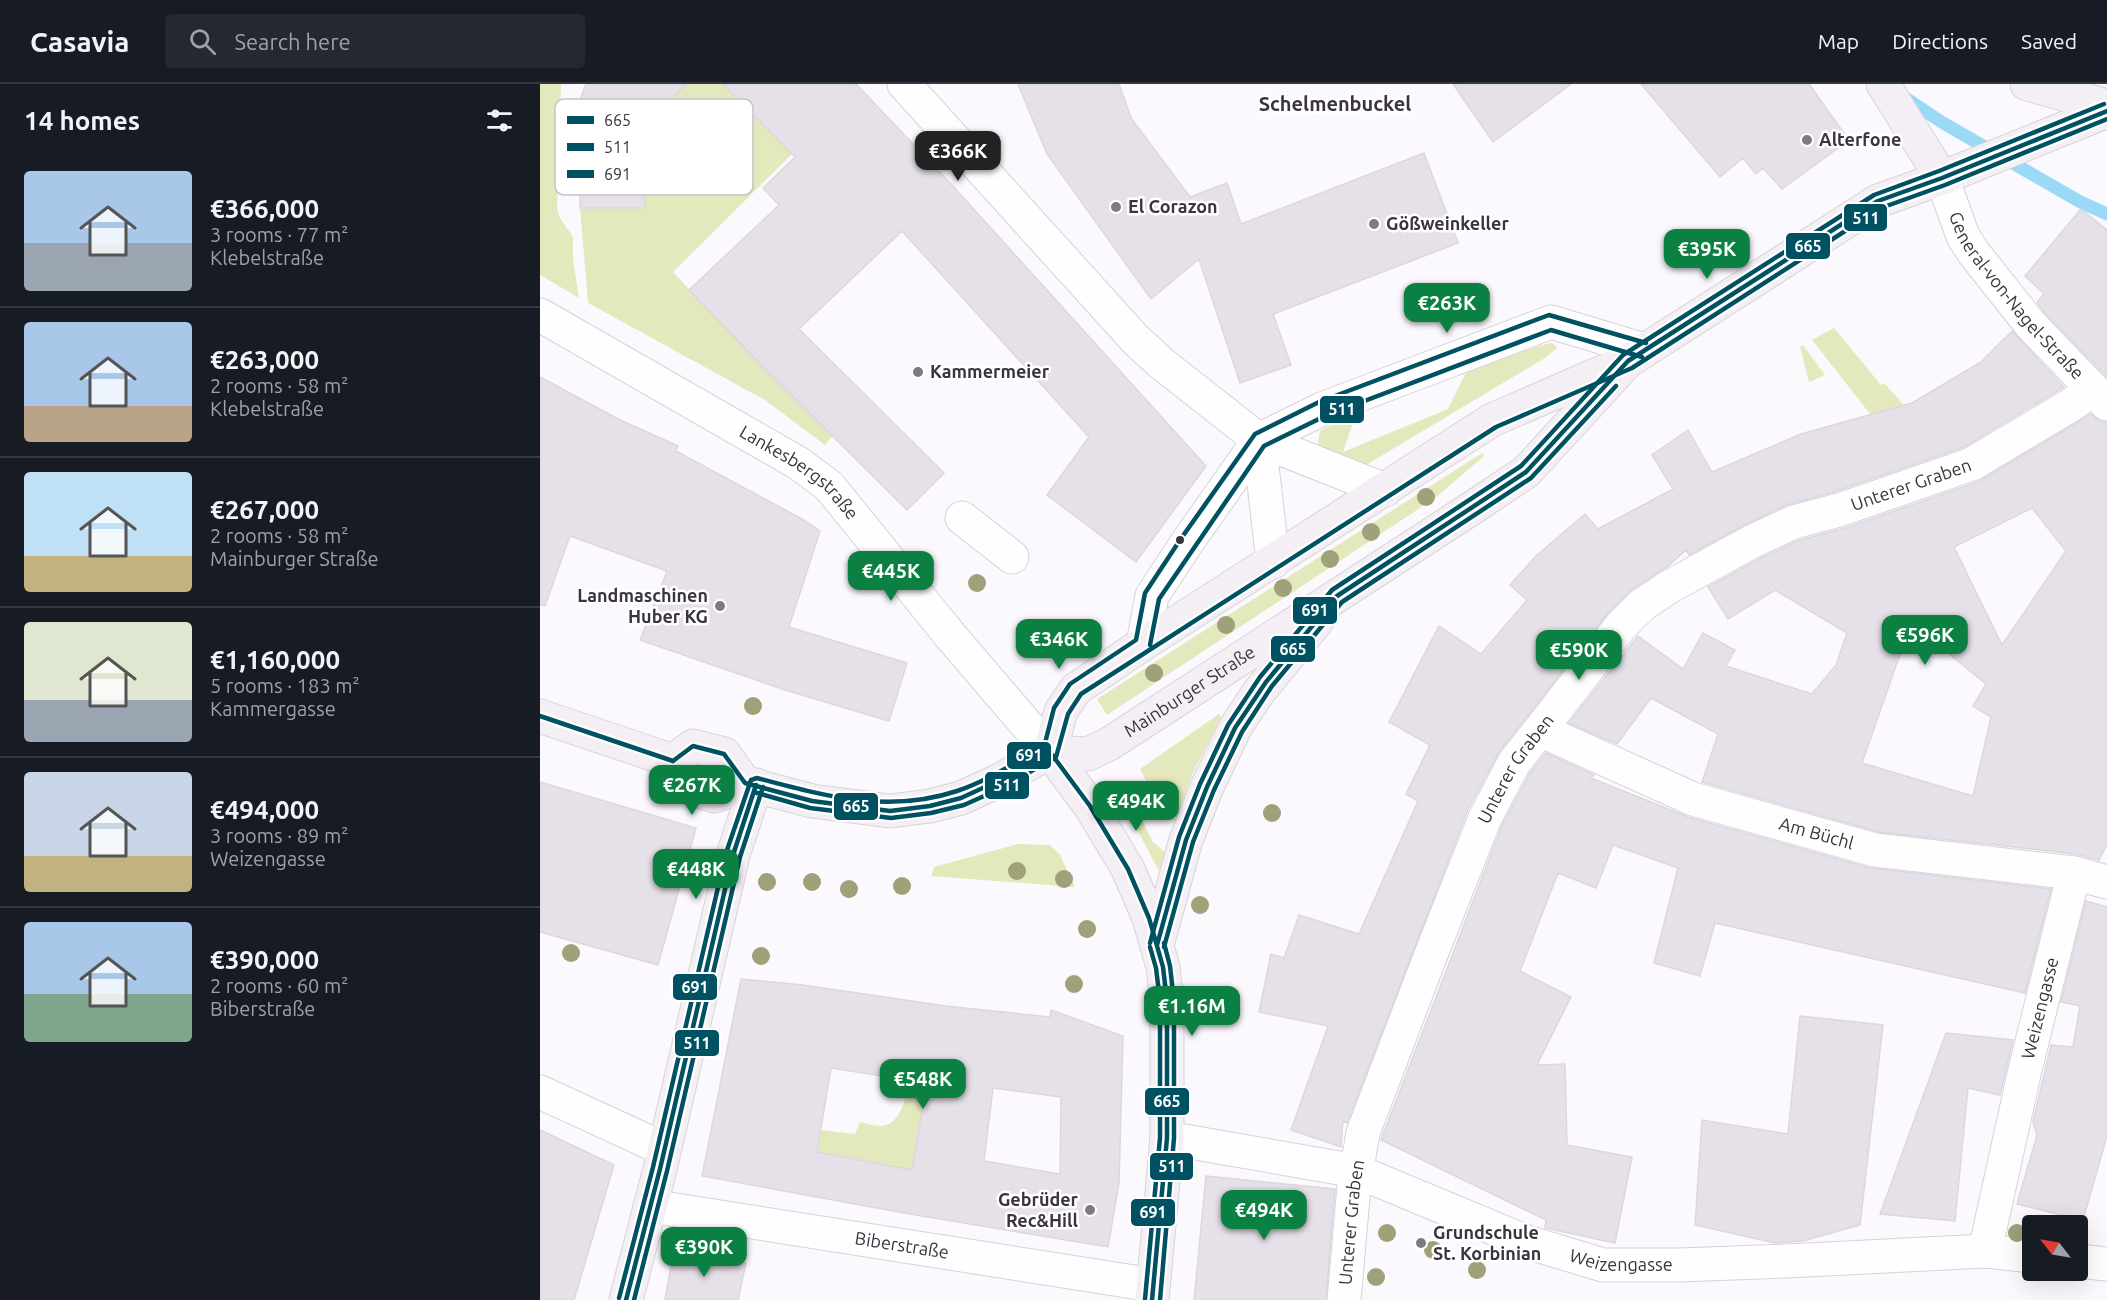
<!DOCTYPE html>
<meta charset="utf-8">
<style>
body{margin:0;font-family:Ubuntu,sans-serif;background:#242831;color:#f1f3f6;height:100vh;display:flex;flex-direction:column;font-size:22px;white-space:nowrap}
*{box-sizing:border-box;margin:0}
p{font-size:20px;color:#9ea1a6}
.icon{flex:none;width:33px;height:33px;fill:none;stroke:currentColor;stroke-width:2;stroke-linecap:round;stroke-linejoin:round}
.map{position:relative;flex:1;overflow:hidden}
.details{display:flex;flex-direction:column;background:#171b24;width:540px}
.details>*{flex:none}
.needle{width:39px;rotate:301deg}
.buttons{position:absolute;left:1482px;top:1131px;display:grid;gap:12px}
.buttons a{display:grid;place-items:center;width:66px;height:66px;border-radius:6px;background:#171b24;box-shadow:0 6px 24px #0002;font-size:30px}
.price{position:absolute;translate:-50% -51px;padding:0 14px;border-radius:12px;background:#0b8043;color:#fff;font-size:20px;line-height:39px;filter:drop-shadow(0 2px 3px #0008)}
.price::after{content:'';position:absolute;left:50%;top:36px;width:18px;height:14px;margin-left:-9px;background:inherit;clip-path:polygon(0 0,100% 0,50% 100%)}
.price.selected{background:#222;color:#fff}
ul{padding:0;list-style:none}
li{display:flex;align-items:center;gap:18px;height:150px;padding:0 24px}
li+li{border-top:2px solid #363941}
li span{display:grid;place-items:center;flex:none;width:168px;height:120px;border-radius:6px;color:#555}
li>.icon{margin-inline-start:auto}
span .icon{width:72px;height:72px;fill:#fffc;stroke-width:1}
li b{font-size:26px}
h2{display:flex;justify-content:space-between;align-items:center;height:72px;padding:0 24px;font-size:26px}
header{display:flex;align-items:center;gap:36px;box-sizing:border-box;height:84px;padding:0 30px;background:#171b24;border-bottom:2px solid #363941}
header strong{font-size:28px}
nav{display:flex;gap:33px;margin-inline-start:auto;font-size:21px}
.search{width:420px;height:54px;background:#242831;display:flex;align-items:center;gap:15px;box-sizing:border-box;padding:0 21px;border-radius:6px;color:#9ea1a6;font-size:22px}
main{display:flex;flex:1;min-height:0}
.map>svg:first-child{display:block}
.green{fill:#e4e9bd}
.water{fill:#9adaf6}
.building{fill:#e6e1e9;stroke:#dcd7df;stroke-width:1.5;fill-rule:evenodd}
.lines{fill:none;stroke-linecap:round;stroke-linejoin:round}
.minor-casing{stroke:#d6d2d9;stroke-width:35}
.major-casing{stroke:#d6d4d8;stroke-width:35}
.minor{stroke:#fefeff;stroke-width:33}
.major{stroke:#f4eff4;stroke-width:33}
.bus-1-casing{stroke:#fff;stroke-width:9}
.bus-2-casing{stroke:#fff;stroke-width:9}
.bus-3-casing{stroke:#fff;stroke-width:9}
.bus-1{stroke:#005262;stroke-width:4.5}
.bus-2{stroke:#005262;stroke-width:4.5}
.bus-3{stroke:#005262;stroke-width:4.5}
.tree{fill:#9fa178}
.poi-dot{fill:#7e7982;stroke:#fff;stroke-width:2}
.bus-dot{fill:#3b343f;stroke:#fff;stroke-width:2}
.labels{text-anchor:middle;stroke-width:5;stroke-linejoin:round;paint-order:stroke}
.poi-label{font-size:18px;font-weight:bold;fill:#3b343f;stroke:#fff;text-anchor:start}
.street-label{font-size:18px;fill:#3b343f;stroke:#fff}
.neighbourhood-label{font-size:20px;font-weight:bold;fill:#3b343f;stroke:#fff}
.key{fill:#fff;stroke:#c4c2c5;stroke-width:1.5}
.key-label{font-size:16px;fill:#3b343f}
.line-badge{stroke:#fff;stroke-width:2}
.badge-label{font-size:16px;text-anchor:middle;font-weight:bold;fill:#fff}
</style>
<header>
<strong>Casavia</strong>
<div class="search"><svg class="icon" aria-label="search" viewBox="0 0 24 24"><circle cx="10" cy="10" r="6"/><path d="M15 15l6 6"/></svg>Search here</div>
<nav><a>Map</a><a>Directions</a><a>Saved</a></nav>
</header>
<main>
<section class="details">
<h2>14 homes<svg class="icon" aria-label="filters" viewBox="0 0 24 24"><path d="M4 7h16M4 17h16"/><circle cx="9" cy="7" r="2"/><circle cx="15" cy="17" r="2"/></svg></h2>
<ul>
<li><span style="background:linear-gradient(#a9c7e8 60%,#9aa5b1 0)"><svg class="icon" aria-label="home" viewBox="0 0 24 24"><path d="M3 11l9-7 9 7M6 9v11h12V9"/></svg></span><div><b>€366,000</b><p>3 rooms · 77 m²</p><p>Klebelstraße</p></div></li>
<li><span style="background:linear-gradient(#a9c7e8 70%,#b9a48a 0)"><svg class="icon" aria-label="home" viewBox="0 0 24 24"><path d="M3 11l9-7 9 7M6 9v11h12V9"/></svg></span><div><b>€263,000</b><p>2 rooms · 58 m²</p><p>Klebelstraße</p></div></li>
<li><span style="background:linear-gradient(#bfe0f5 70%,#c2b280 0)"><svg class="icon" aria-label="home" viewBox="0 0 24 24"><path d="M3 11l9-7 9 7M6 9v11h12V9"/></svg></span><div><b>€267,000</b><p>2 rooms · 58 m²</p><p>Mainburger Straße</p></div></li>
<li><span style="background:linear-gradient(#dfe7d0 65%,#9aa5b1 0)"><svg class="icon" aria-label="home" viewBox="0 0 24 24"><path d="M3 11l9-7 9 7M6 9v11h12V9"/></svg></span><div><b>€1,160,000</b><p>5 rooms · 183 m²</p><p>Kammergasse</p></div></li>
<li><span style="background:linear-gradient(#c9d6e8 70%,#c2b280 0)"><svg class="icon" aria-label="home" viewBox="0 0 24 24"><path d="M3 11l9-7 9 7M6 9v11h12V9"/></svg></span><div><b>€494,000</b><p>3 rooms · 89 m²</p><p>Weizengasse</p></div></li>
<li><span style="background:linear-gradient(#a9c7e8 60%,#7fa58c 0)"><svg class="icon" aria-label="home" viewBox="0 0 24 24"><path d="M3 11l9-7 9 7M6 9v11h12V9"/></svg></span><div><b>€390,000</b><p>2 rooms · 60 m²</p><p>Biberstraße</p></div></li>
</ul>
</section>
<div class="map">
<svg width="1567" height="1216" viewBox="0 0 1567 1216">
<rect width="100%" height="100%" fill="#fbf9fd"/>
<!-- green -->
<path class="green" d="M0,0H21L17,124L20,134L33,153V176L39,214L0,191Z
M146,0H183L252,70L133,188L221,281L293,352L285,361L225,316L48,219L40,124H105L102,43Z
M1294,244L1341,301L1344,299L1363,320L1362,323L1331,331L1272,256Z
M1010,259L1014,260L1017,264L1005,274L826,381H821L784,366L778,360L779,351L781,346L816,330L803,368L908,325L927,286L962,273Z
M1263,261L1285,291L1269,298L1260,263Z
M942,369L944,371L942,374L895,414L567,631L557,615Z
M679,630L681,633L652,691L636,737L626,735L600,685Z
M592,716L613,758L625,768L622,787L618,785L584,721Z
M478,760L510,761L520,771L535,803L391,792L394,783Z
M370,996L387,999L372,1086L277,1068L281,1046L315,1050L320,1038C326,1039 333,1042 340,1042C361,1042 366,1012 370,996Z"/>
<!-- water -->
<path class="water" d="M1356,0L1404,32L1543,112L1567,123V137L1538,124L1399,44L1346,8Z"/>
<!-- building -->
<path class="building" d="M46,0H146L102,43L105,124H40V16Z
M183,0H316L411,100L666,382L596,478L507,411L549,353L362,147L259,245L404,389L367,426L221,281L149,206L239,121L223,104L255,73Z
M478,0H579L591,34L650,113L687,99L701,140L884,69L918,159L733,230L751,281L700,299L659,175L611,215L507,70Z
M913,0H1031L953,58Z
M1101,0H1269L1309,56L1242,105L1223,84L1216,90L1203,74L1180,93Z
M1541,125L1567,146V293L1505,229L1497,218L1504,210L1485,192Z
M1472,247L1524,303L1424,363L1294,408L1246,421L1204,441L1149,471L1146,466L1128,482L1091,506L1068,529L959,668L928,725L807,1039L803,1037L801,1063L751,1046L788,942L719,928L731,870L744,874L759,831L819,850L878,717L866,710L890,661L849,638L899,542L941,570L987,516L970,501L996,472L1045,430L1058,445L1133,405L1112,371L1148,346L1172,388L1261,350L1372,319L1441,278Z
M0,293L78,335L138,362L136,367L262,435L280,447L249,543L367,579L349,637L245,606L100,556L127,487L30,452L5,522L0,521Z
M1551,330L1561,338H1567V760L1559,776L1536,770L1339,748L1162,698L1178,650L1111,614L1077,660L1029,639L1098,552L1143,585L1163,549L1195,566L1186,582L1272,610L1296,581L1307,549L1235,506L1188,535L1168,503L1221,474L1260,456L1305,444L1438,398ZM1492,424L1526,467L1462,561L1414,463ZM1371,539L1446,600L1433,622L1451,633L1433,712L1322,679Z
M1006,669L1054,691L1051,694L1148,733L1330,784L1511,805L1485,909L1175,839L1160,892L1114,879L1138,784L1073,761L1056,804L1018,789L980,887L1031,913L997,981L1025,980L1027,1061L1092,1073L1075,1159L1005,1144L1006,1136L841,1056L962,742L990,689Z
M0,698L156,744L118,881L0,848Z
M1546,817L1567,823V1052L1543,1136L1477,1120L1497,1051L1493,1038L1511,961L1533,963L1540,922L1521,918Z
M201,895L263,901L406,922L510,933L511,926L583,952L579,1099L568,1163L364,1129L162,1092ZM291,984L387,999L372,1086L277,1068ZM453,1004L521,1013L520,1090L444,1077Z
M1260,932L1343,941L1320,1141L1263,1157L1235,1159L1155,1141L1162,1036L1248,1050Z
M1406,949L1473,956L1460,1011L1428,1004L1415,1137L1340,1130Z
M0,1046L74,1081L34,1216H0Z
M666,1092L795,1105L786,1216H654Z
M134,1165L206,1179L198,1216H125Z"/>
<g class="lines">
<defs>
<g id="minor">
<path d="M364,0L596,256L621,279L719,356L845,406"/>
<path id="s1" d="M1402,94L1423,152L1433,168L1491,241L1567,320"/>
<path id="s2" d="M0,231L258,379L289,402L409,550L510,668"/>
<path d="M719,356L733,478"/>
<path d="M422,434L472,473"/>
<path d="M603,560L612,512L646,460L719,356L782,325L1011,238L1104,266"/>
<path id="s3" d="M1000,646L1153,715L1335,766L1534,789L1567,798"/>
<path d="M0,1008L124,1065"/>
<path id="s4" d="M627,1054L816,1087L987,1158L1063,1181H1140L1247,1177L1445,1167L1492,1172"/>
<path id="s5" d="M110,1122L613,1201"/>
<path id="s6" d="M1445,1167L1485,986L1534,789"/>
<path d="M1538,1177L1567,1180"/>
<path id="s7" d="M804,1216L814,1102L823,1049L890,873L945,734L974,679L1081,542L1102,521L1129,503L1213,457L1254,438L1299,426L1432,380L1531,321L1552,306"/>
</g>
<g id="major">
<path d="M1343,0L1402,94"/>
<path d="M1487,0L1567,22"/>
<path id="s8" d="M0,632L133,677L144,702L175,712L205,699L272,717L350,727L390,722L421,714L458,697L510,668L548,670L569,660L929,426L986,388L1088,277"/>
<path d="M510,668L521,627L536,605L603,560L952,336L1088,277L1338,117L1402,94L1567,27"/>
<path d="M510,668L550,722L588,785L609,834L623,883L627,917V1054L612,1216"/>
<path d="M133,677L153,662L184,670L205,699"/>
<path d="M617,861L646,756L667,703L695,644L718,609L777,537"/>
<path d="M86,1216L120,1085L193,771L216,701"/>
</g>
</defs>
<!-- minor casing -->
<use href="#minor" class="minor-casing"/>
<!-- major casing -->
<use href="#major" class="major-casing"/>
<!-- minor -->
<use href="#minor" class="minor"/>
<!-- major -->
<use href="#major" class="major"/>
<defs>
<path id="bus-1" d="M0,632L133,677
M510,668L550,722L588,785L609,834L623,883L627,917V1054L612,1216
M133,677L153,662L184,670L205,699L272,717L350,727L390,722L421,714L458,697L510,668
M617,861L646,756L667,703L695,644L726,598L797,512L986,388L1088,277L1338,117L1402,94L1567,27
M86,1216L120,1085L193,771L216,701"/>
<path id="bus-2" d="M610,561L619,515L724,362L785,332L1011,246L1102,273
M214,708L270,724L351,734L391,729L424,721L462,704L516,673L528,630L541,610L956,343L1092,284L1341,124L1405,101L1567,35
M624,863L653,758L674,706L702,648L732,602L802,518L991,394L1076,302
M94,1216L127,1087L200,773L223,703
M620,1216L634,1054V917L630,882L624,859"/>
<path id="bus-3" d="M610,859L639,753L660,700L688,641L720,593L792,506L981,382L1083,271L1334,111L1399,87L1564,20
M79,1214L113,1083L186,769L211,696L217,694C285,712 348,730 417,707C447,697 476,678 504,663L514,624L530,600L596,556L605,509L640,456L715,350L779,318L1009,231L1106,259
M605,1215L620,1054V917L616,884L610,863"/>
</defs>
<!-- bus-1 casing -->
<use href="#bus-1" class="bus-1-casing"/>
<!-- bus-2 casing -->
<use href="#bus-2" class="bus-2-casing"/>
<!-- bus-3 casing -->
<use href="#bus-3" class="bus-3-casing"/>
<!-- bus-1 -->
<use href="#bus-1" class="bus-1"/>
<!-- bus-2 -->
<use href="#bus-2" class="bus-2"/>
<!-- bus-3 -->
<use href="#bus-3" class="bus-3"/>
</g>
<!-- trees -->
<g class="tree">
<circle cx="886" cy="413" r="9"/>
<circle cx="831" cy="448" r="9"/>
<circle cx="790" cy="475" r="9"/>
<circle cx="437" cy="499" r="9"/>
<circle cx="743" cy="504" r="9"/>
<circle cx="686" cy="541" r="9"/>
<circle cx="614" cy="589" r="9"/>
<circle cx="213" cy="622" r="9"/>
<circle cx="732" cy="729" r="9"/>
<circle cx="477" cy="787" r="9"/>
<circle cx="524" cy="795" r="9"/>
<circle cx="227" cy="798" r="9"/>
<circle cx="272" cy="798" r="9"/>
<circle cx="362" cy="802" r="9"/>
<circle cx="309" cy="805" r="9"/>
<circle cx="660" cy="821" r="9"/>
<circle cx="547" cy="845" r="9"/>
<circle cx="31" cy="869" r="9"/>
<circle cx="221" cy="872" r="9"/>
<circle cx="534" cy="900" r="9"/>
<circle cx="847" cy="1149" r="9"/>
<circle cx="1477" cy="1149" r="9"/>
<circle cx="893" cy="1166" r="9"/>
<circle cx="937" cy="1186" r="9"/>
<circle cx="836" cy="1193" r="9"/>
</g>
<!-- markers -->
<g class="poi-dot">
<circle cx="1267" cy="56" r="6"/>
<circle cx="576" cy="123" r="6"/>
<circle cx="834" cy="140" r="6"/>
<circle cx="378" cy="288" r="6"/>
<circle cx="180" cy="522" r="6"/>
<circle cx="550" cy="1126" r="6"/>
<circle cx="881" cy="1159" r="6"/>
</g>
<circle class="bus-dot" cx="640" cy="456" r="5"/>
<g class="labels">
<!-- poi labels -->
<g class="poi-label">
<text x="1279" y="62">Alterfone</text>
<text x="588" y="129">El Corazon</text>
<text x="846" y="146">Gößweinkeller</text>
<text x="390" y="294">Kammermeier</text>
<text x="168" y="518" text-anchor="end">Landmaschinen<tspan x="168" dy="21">Huber KG</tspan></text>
<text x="538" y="1122" text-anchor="end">Gebrüder<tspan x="538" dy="21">Rec&amp;Hill</tspan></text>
<text x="893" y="1155">Grundschule<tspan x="893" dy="21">St. Korbinian</tspan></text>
</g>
<!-- street labels -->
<g class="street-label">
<text dy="6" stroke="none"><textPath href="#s1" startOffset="141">General-von-Nagel-Straße</textPath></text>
<text dy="6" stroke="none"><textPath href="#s2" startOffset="304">Lankesbergstraße</textPath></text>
<text dy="6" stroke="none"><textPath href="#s7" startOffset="1068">Unterer Graben</textPath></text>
<text dy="6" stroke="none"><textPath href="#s8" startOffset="711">Mainburger Straße</textPath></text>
<text dy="6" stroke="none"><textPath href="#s7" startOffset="564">Unterer Graben</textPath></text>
<text dy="6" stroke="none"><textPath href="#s3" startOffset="296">Am Büchl</textPath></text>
<text dy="6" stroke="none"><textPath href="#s6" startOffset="249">Weizengasse</textPath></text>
<text dy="6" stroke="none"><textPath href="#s7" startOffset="78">Unterer Graben</textPath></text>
<text dy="6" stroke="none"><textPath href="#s5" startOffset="255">Biberstraße</textPath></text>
<text dy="6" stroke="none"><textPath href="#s4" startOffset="474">Weizengasse</textPath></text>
</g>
<!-- neighbourhood labels -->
<g class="neighbourhood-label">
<text x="795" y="27">Schelmenbuckel</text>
</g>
</g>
<!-- legend -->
<rect x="15" y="15" width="198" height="96" rx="9" class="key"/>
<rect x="27" y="32" width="27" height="8" fill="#005262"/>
<rect x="27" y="59" width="27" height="8" fill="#005262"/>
<rect x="27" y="86" width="27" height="8" fill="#005262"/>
<g class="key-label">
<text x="64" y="42">665</text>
<text x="64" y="69">511</text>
<text x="64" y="96">691</text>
</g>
<g class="line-badge">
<rect x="1303" y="119" width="45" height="29" rx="6" fill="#005262"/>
<rect x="1245" y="148" width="46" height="28" rx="6" fill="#005262"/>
<rect x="779" y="311" width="46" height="29" rx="6" fill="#005262"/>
<rect x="752" y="512" width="46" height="29" rx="6" fill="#005262"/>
<rect x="730" y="551" width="46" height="28" rx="6" fill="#005262"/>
<rect x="466" y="657" width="46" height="29" rx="6" fill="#005262"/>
<rect x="444" y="687" width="46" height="29" rx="6" fill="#005262"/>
<rect x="293" y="708" width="46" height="29" rx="6" fill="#005262"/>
<rect x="132" y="889" width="46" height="28" rx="6" fill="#005262"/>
<rect x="134" y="945" width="46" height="28" rx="6" fill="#005262"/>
<rect x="604" y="1003" width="46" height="29" rx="6" fill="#005262"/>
<rect x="609" y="1068" width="45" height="29" rx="6" fill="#005262"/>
<rect x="590" y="1114" width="46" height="29" rx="6" fill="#005262"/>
</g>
<g class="badge-label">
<text x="1326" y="140">511</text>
<text x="1268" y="168">665</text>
<text x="802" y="331">511</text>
<text x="775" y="532">691</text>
<text x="753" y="571">665</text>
<text x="489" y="677">691</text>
<text x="467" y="707">511</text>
<text x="316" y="728">665</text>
<text x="155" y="909">691</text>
<text x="157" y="965">511</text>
<text x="627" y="1023">665</text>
<text x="632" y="1088">511</text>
<text x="613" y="1134">691</text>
</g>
</svg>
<div class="buttons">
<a><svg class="needle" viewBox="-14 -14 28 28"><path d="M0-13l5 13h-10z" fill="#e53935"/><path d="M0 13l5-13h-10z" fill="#9ea1a6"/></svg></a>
</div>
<b class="price selected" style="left:418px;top:98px">€366K</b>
<b class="price" style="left:1167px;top:196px">€395K</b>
<b class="price" style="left:907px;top:250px">€263K</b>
<b class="price" style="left:351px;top:518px">€445K</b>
<b class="price" style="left:1385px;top:582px">€596K</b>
<b class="price" style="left:519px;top:586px">€346K</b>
<b class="price" style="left:1039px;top:597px">€590K</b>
<b class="price" style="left:152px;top:732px">€267K</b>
<b class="price" style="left:596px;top:748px">€494K</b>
<b class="price" style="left:156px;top:816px">€448K</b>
<b class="price" style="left:652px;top:953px">€1.16M</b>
<b class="price" style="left:383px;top:1026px">€548K</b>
<b class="price" style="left:724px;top:1157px">€494K</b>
<b class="price" style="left:164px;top:1194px">€390K</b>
</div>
</main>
